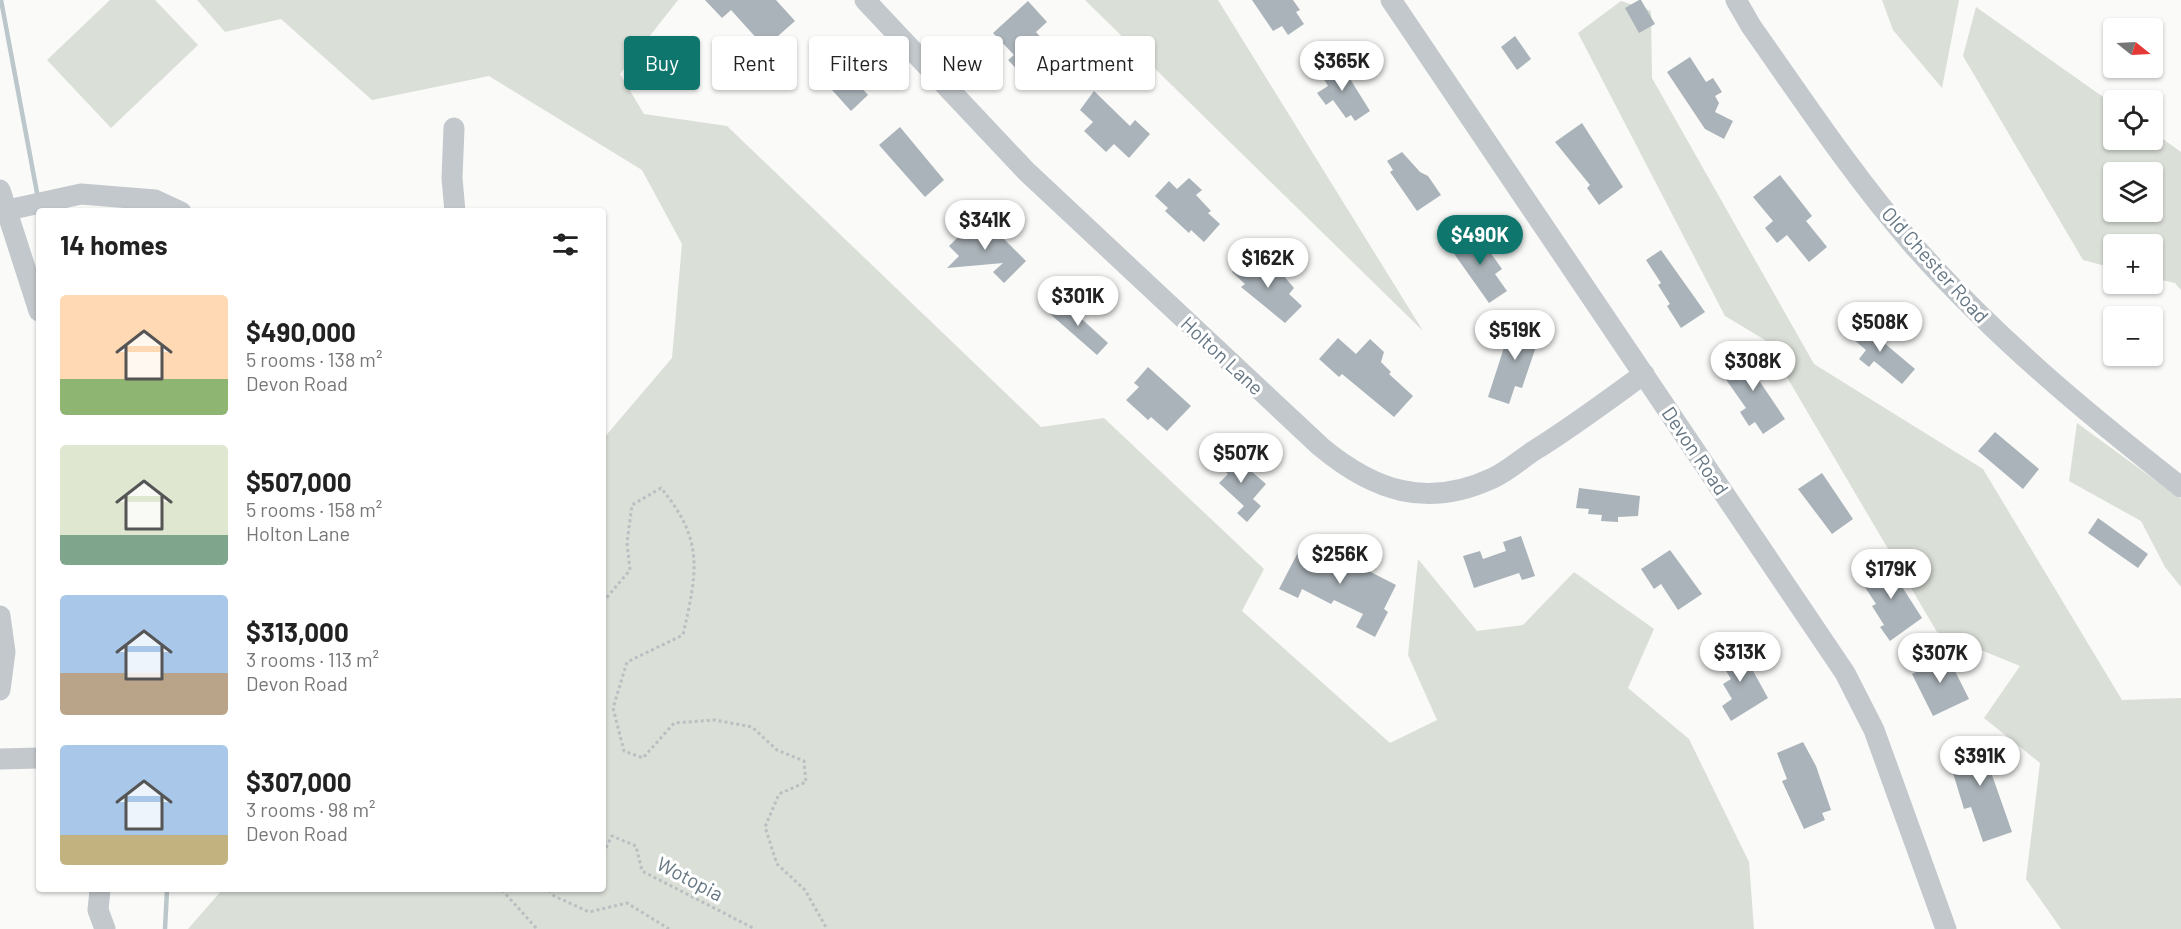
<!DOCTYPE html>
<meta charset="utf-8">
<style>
body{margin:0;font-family:Barlow,sans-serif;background:#f2f2f2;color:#222;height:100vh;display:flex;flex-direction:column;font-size:22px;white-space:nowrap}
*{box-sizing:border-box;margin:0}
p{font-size:20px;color:#767676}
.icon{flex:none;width:33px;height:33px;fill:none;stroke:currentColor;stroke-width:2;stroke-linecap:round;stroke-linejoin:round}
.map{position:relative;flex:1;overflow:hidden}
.details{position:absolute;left:36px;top:208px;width:570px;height:684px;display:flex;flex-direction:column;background:#fff;border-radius:6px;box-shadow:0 2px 4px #0004}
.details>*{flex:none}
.banner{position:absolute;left:624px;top:36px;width:570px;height:54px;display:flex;gap:12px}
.needle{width:39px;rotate:108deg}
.tools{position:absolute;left:2103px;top:18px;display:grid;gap:12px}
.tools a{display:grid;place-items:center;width:60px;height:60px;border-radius:6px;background:#fff;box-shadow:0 2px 4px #0004;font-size:30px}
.price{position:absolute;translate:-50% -51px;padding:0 14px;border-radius:21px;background:#fff;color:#222;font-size:20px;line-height:39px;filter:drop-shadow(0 2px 3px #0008)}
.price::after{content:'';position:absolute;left:50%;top:36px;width:18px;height:14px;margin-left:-9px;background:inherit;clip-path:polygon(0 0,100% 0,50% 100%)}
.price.active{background:#0f766e;color:#fff}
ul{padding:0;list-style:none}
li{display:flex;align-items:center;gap:18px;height:150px;padding:0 24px}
li span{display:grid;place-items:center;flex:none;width:168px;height:120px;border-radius:6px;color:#555}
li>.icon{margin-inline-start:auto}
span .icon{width:72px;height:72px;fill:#fffc;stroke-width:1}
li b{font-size:26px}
h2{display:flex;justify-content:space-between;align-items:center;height:72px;padding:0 24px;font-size:26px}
.pill{padding:0 21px;border-radius:6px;background:#fff;box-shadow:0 2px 4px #0004;font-size:21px;line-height:54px}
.pill.active{background:#0f766e;color:#fff}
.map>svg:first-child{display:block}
.green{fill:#dadfd7;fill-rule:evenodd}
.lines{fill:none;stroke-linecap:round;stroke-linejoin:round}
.stream{stroke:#bbc7cb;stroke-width:4.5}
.building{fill:#aab3b9}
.path{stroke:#bbbfc2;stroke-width:3;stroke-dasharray:3 3;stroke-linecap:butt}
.minor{stroke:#c3c8cc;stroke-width:21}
.labels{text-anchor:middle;stroke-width:6;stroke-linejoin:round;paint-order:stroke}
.street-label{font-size:20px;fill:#657683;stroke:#fff}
</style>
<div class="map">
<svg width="2181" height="929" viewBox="0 0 2181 929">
<rect width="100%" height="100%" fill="#fafaf8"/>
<!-- green -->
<path class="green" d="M110,0H155L198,45L111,128L47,60Z
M197,0H678L620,74L644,114L727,126L1041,427L1104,418L1264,569L1242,611L1390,743L1437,720L1408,655L1418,559L1477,631L1523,625L1574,572L1654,629L1628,688L1689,739L1749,862L1754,929H188L222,890H603V439L672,358L682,244L642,170L489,76L372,100L281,19L225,32Z
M1085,0H1218L1423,331Z
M1882,0H1959L1942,88L1893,30Z
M1621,1L1651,11L1652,78L1814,364L1983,469L2122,700L2181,698V929H2061L2026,879L2040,763L1984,718L2020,666L1937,632L1765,340L1725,316L1578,33Z
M1976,7L2113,104L2114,140H2152L2153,132L2181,152V290L2175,283L2153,278L2152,244H2114L2113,268L2083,260L1963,56ZM2152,172V212H2114V172Z
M2077,423L2181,499V587L2165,567L2141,521L2069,481Z"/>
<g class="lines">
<!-- stream -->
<path class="stream" d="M1,0L38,198
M165,929L167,890"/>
</g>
<!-- building -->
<path class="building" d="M705,0H776L795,21L778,36L780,39L768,51L731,10L722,18Z
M1252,0H1293L1300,10L1296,12L1304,24L1288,35L1282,26L1273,31Z
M1639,0H1641L1655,24L1639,33L1625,8Z
M1028,1L1047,22L1036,32L1058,57L1030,83L1008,60L1014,55L993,33Z
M1515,36L1531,59L1517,70L1501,47Z
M1690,57L1706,82L1713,78L1722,92L1715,96L1719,103L1715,112L1733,121L1724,139L1705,129L1667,72Z
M827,59L838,71L843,67L868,95L851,111L814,70Z
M1329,62L1335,70L1342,66L1370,111L1355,121L1351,115L1346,118L1333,100L1326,105L1317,93L1328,86L1318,69Z
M1094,91L1130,126L1135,120L1150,134L1129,158L1114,144L1106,152L1084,131L1093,122L1080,110Z
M1582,123L1623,187L1599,205L1587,188L1590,185L1555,142Z
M900,127L944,180L925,197L879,145Z
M1402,152L1420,172L1428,176L1441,195L1417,211L1390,172L1393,170L1387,161Z
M1780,175L1812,216L1806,221L1827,247L1809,262L1787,235L1777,243L1765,228L1773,221L1753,197Z
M1189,178L1202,190L1196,195L1211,211L1208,213L1220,224L1204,242L1191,230L1189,233L1165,211L1168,208L1155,196L1169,181L1177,189Z
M972,218L987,234L993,228L1026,261L1004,283L993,272L1003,263L947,268L959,256L949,246L958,237L955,234Z
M1475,231L1502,269L1495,274L1507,291L1489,303L1450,248Z
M1661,250L1705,312L1681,328L1667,306L1670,304L1658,285L1661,283L1646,260Z
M1247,255L1262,269L1264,267L1272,274L1277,268L1294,288L1289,294L1302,306L1285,323L1241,287L1245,284L1232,272Z
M1061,300L1108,343L1097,355L1049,313Z
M1518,320L1540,327L1536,337L1539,338L1522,388L1515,386L1509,404L1488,397L1510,329L1514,330Z
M1857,320L1915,369L1902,384L1874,361L1869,367L1859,359L1866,350L1846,333Z
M1338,338L1356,354L1370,339L1384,352L1381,362L1391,372L1389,374L1413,396L1394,417L1342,374L1339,377L1319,359Z
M1748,352L1764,357L1758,379L1785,419L1763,434L1755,422L1749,426L1740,412L1746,408L1720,371Z
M1148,367L1191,406L1167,431L1151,417L1148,420L1126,400L1139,387L1134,383Z
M1995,432L2039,469L2023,489L1978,451Z
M1227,450L1266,484L1253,499L1261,506L1247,522L1237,513L1244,506L1219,483L1228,474L1216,463Z
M1822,473L1853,519L1832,534L1798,489Z
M1579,488L1640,496L1638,516L1618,517V522L1601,521L1602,515L1588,514L1589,509L1576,508Z
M2098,518L2148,554L2138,568L2088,533Z
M1521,536L1535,576L1522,580L1519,573L1474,588L1463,556L1480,551L1483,559L1506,551L1503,542Z
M1304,541L1324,552L1326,549L1396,585L1384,609L1388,612L1375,637L1356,627L1363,614L1334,600L1331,604L1302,589L1298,598L1279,589Z
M1670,550L1702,594L1678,610L1661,584L1654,589L1641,569Z
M1893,559L1903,575L1897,579L1922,618L1890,641L1880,627L1884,625L1872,606L1876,604L1861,581Z
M1737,642L1768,698L1731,721L1722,706L1732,699L1723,684L1731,679L1716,655Z
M1952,655L1959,670L1955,671L1969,699L1933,716L1912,674L1916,672L1913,667L1933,657L1936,663Z
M1972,740L1978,757L1993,742L2007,756L1992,775L2012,832L1983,842L1971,807L1964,809L1946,750Z
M1803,742L1816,766L1831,810L1822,813L1825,820L1804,829L1782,781L1787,779L1777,753Z"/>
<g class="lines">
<!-- path -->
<path class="path" d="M603,602L630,570L627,543L632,505L661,488C705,541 697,572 683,635L627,662L613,708L624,751L643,758L674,723L715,720L752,727L777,750L804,761L806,782L779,794L765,827L777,864L805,890L827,929
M603,853L612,836L636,846L642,871L755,929
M502,890L537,929
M549,890L554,896L589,912L627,903L669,929"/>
<!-- minor -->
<path class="minor" d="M865,0L1026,171L1321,447C1374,491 1427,509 1493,478C1508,471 1521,459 1535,450C1572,427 1608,400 1644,374
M1391,0L1845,673L1874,730L1946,929
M1736,0L1751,26C1803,100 1854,177 1914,246C1995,337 2085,412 2181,487
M454,128L452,178L455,212
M0,190L39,311
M8,210L81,194L155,200L181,212
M0,616L5,652L0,690
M0,759L39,758
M100,890L98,910L105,929"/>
</g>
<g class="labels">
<!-- street labels -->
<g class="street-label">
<text transform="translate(1935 265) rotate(48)" y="7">Old Chester Road</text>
<text transform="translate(1222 356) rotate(43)" y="7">Holton Lane</text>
<text transform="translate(1695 451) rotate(56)" y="7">Devon Road</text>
<text transform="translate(690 879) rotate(28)" y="7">Wotopia</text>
</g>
</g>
</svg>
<div class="tools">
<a><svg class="needle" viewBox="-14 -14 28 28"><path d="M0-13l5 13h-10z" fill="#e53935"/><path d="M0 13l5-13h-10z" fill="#767676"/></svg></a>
<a><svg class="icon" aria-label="locate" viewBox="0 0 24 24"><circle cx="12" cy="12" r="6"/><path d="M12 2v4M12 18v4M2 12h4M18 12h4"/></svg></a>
<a><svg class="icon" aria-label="layers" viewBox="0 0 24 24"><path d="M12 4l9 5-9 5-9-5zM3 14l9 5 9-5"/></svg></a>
<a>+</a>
<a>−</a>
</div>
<b class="price" style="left:1342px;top:92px">$365K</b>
<b class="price" style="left:985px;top:251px">$341K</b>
<b class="price active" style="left:1480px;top:266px">$490K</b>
<b class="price" style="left:1268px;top:289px">$162K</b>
<b class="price" style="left:1078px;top:327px">$301K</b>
<b class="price" style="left:1880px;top:353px">$508K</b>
<b class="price" style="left:1515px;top:361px">$519K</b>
<b class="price" style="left:1753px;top:392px">$308K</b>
<b class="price" style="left:1241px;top:484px">$507K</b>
<b class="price" style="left:1340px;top:585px">$256K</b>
<b class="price" style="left:1891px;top:600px">$179K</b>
<b class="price" style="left:1740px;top:683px">$313K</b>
<b class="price" style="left:1940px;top:684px">$307K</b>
<b class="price" style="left:1980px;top:787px">$391K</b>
<div class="banner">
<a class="pill active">Buy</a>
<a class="pill">Rent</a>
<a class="pill">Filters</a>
<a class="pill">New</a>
<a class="pill">Apartment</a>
</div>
<section class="details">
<h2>14 homes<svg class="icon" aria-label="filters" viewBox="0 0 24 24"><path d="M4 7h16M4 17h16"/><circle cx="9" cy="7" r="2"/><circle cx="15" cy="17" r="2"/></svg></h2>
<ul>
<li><span style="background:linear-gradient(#ffd9b3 70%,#8fb573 0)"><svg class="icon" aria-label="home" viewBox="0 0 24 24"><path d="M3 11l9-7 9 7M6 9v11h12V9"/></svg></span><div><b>$490,000</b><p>5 rooms · 138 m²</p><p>Devon Road</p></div></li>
<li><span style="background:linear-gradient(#dfe7d0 75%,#7fa58c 0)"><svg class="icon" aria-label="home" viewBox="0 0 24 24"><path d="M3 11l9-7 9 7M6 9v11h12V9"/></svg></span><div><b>$507,000</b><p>5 rooms · 158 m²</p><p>Holton Lane</p></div></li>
<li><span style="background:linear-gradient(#a9c7e8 65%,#b9a48a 0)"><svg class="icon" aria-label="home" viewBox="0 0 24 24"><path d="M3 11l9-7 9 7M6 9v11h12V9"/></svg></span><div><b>$313,000</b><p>3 rooms · 113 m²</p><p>Devon Road</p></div></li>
<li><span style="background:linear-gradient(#a9c7e8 75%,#c2b280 0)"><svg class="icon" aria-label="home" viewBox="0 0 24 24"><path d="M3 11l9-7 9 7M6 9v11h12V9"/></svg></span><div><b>$307,000</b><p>3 rooms · 98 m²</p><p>Devon Road</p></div></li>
</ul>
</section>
</div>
